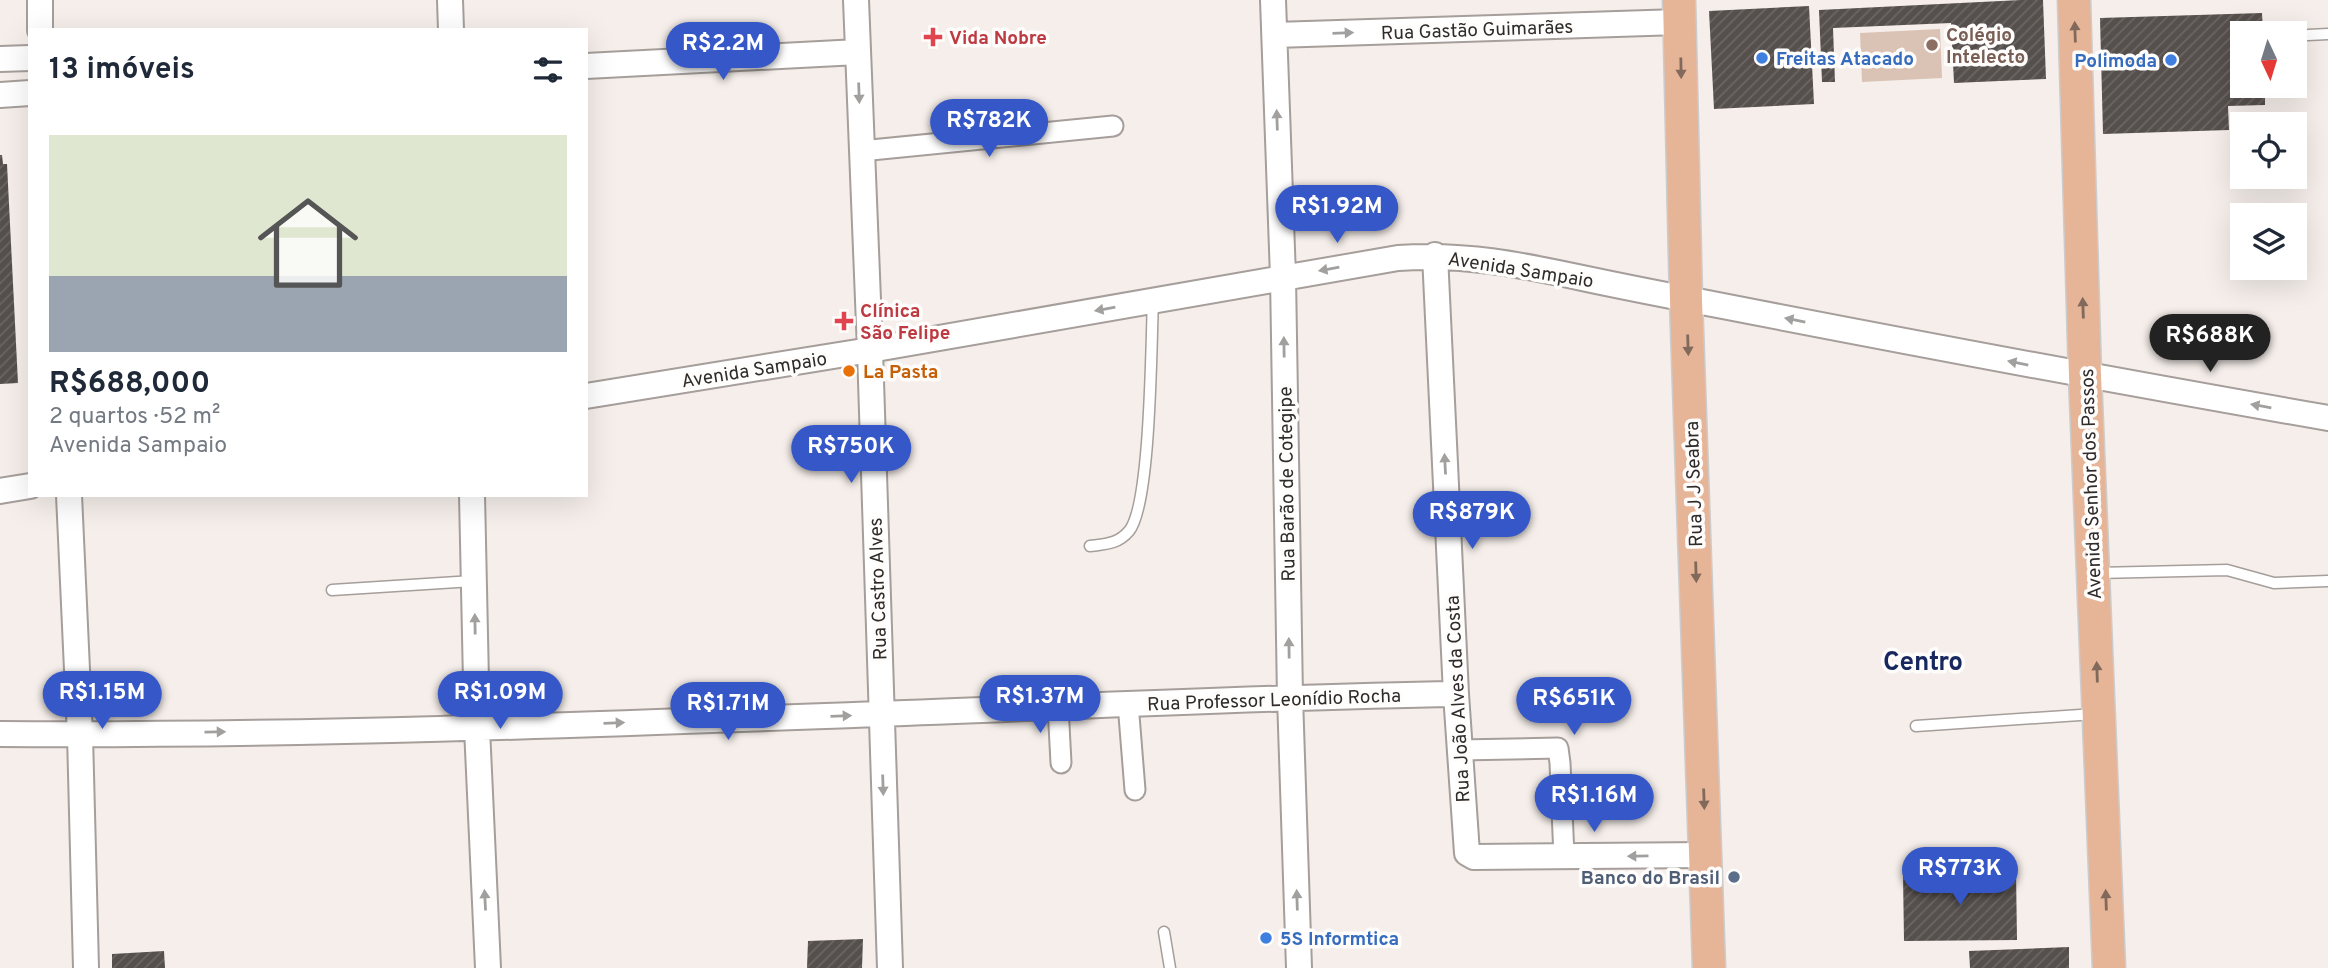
<!DOCTYPE html>
<html lang="pt">
<meta charset="utf-8">
<style>
body{margin:0;font-family:Overpass,sans-serif;background:#f6f6f7;color:#1f2937;height:100vh;display:flex;flex-direction:column;font-size:26px;white-space:nowrap}
*{box-sizing:border-box;margin:0}
p{font-size:23px;color:#747a83}
.icon{flex:none;width:38px;height:38px;fill:none;stroke:currentColor;stroke-width:2;stroke-linecap:round;stroke-linejoin:round}
.map{position:relative;flex:1;overflow:hidden}
.details{position:absolute;left:28px;top:28px;width:560px;height:469px;display:flex;flex-direction:column;background:#fff;border-radius:0px;box-shadow:0 7px 28px #0002}
.details>*{flex:none}
.needle{width:46px;rotate:176deg}
.fabs{position:absolute;left:2230px;top:21px;display:grid;gap:14px}
.fabs a{display:grid;place-items:center;width:77px;height:77px;border-radius:0px;background:#fff;box-shadow:0 7px 28px #0002;font-size:35px}
.price{position:absolute;translate:-50% -60px;padding:0 16px;border-radius:24px;background:#3557c8;color:#fff;font-size:23px;line-height:46px;filter:drop-shadow(0 2px 4px #0008)}
.price::after{content:'';position:absolute;left:50%;top:42px;width:21px;height:16px;margin-left:-10px;background:inherit;clip-path:polygon(0 0,100% 0,50% 100%)}
.price.current{background:#222;color:#fff}
ul{padding:0;list-style:none}
li{display:grid;align-content:center;gap:14px;height:371px;padding:0 21px}
li+li{border-top:2px solid #e0e1e3}
li span{display:grid;place-items:center;height:217px;border-radius:0px;color:#555}
li>.icon{margin-inline-start:auto}
span .icon{width:126px;height:126px;fill:#fffc;stroke-width:1}
li b{font-size:30px}
h2{display:flex;justify-content:space-between;align-items:center;height:84px;padding:0 21px;font-size:30px}
.map>svg:first-child{display:block}
.grass{fill:#dac3b5}
.building{fill:url(#building-hatch)}
.lines{fill:none;stroke-linecap:round;stroke-linejoin:round}
.service-casing{stroke:#a59e9a;stroke-width:13}
.minor-casing{stroke:#a59e9a;stroke-width:23}
.tertiary-casing{stroke:#a59e9a;stroke-width:28}
.primary-casing{stroke:#cdcccc;stroke-width:35}
.service{stroke:#fff;stroke-width:10}
.minor{stroke:#fff;stroke-width:19}
.tertiary{stroke:#fff;stroke-width:24}
.primary{stroke:#e6b497;stroke-width:32}
.oneway{fill:#81695b}
.oneway2{fill:#a1a09f}
.health-dot{fill:#e0444e;stroke:#fefdfc;stroke-width:2.5}
.education-dot{fill:#8d6e63;stroke:#fefdfc;stroke-width:2.5}
.shop-dot{fill:#3f7fe0;stroke:#fefdfc;stroke-width:2.5}
.food-dot{fill:#e8710a;stroke:#fefdfc;stroke-width:2.5}
.service-dot{fill:#5c6f8a;stroke:#fefdfc;stroke-width:2.5}
.labels{text-anchor:middle;stroke-width:7;stroke-linejoin:round;paint-order:stroke}
.street-label{font-size:19px;fill:#2e2b2a;stroke:#fefdfc}
.education-label{font-size:19px;font-weight:bold;fill:#785e54;stroke:#fefdfc;text-anchor:start}
.health-label{font-size:19px;font-weight:bold;fill:#be3a42;stroke:#fefdfc;text-anchor:start}
.shop-label{font-size:19px;font-weight:bold;fill:#366cbe;stroke:#fefdfc;text-anchor:start}
.food-label{font-size:19px;font-weight:bold;fill:#c56008;stroke:#fefdfc;text-anchor:start}
.service-label{font-size:19px;font-weight:bold;fill:#4e5e75;stroke:#fefdfc;text-anchor:end}
.district-label{font-size:26px;font-weight:bold;fill:#17285f;stroke:#fefdfc}
</style>
<div class="map">
<svg width="2328" height="968" viewBox="0 0 2328 968">
<defs>
<pattern id="building-hatch" width="6" height="6" patternUnits="userSpaceOnUse" patternTransform="scale(1.75)"><rect width="6" height="6" fill="#56504d"/><path d="M-1 1l2-2M0 6l6-6M5 7l2-2" fill="none" stroke="#6b6664"/></pattern>
</defs>
<rect width="100%" height="100%" fill="#f5eeea"/>
<!-- grass -->
<path class="grass" d="M1940,29L1942,78L1862,82L1860,33Z"/>
<!-- building -->
<path class="building" d="M2021,0H2043L2046,79L1954,83L1951,23L1833,28L1835,82H1822L1819,10Z
M1809,6L1814,104L1714,109L1709,11Z
M2262,13L2263,33H2242V86H2265V105L2228,106L2229,130L2103,134L2100,18Z
M0,155H2L3,164H7L18,383L0,384Z
M2016,872L2017,940L1904,941L1903,874Z
M863,939L862,968H807L808,941Z
M2069,947V968H1970L1969,951Z
M164,951L165,968H112V954Z"/>
<g class="lines">
<defs>
<path id="service" d="M2308,35L2328,34
M1090,546C1106,544 1118,544 1129,531C1151,505 1151,342 1153,301
M2097,573L2227,570L2274,583L2328,581
M332,590L473,581
M1916,726L2095,714
M1164,932L1170,968"/>
<path id="minor" d="M861,151L1113,126
M1128,703L1135,790
M1058,706L1061,763
M1459,750L1558,748L1560,763L1564,857"/>
<path id="tertiary" d="M450,0L451,30
M856,0L870,350L890,968
M1273,0L1283,277L1290,697L1299,968
M40,30V0
M1275,35L1679,22
M0,59L30,58
M586,66L858,52
M0,95L30,93
M1435,255L1456,694L1467,853L1474,857L1706,855
M586,396L870,350L1398,258C1465,253 1522,265 1587,279C1634,289 1681,298 1728,307C1928,346 2127,383 2328,418
M0,491L30,486
M69,495L80,735L86,968
M472,495L477,728L488,968
M0,734C293,736 586,725 878,714C1071,707 1263,697 1456,694"/>
<path id="primary" d="M1679,0L1686,300L1709,968
M2074,0L2085,376L2109,968"/>
</defs>
<!-- service casing -->
<use href="#service" class="service-casing"/>
<!-- minor casing -->
<use href="#minor" class="minor-casing"/>
<!-- tertiary casing -->
<use href="#tertiary" class="tertiary-casing"/>
<!-- primary casing -->
<use href="#primary" class="primary-casing"/>
<!-- service -->
<use href="#service" class="service"/>
<!-- minor -->
<use href="#minor" class="minor"/>
<!-- tertiary -->
<use href="#tertiary" class="tertiary"/>
<!-- primary -->
<use href="#primary" class="primary"/>
</g>
<!-- one-way arrows -->
<defs><path id="oneway-solid" d="M-6-.8H1V-3.2L6.5 0L1 3.2V.8H-6Z" transform="scale(1.75)"/></defs>
<g class="oneway">
<use href="#oneway-solid" transform="translate(2075 32) rotate(-92)"/>
<use href="#oneway-solid" transform="translate(1681 68) rotate(89)"/>
<use href="#oneway-solid" transform="translate(2083 308) rotate(-92)"/>
<use href="#oneway-solid" transform="translate(1688 345) rotate(88)"/>
<use href="#oneway-solid" transform="translate(1696 572) rotate(88)"/>
<use href="#oneway-solid" transform="translate(2097 672) rotate(-92)"/>
<use href="#oneway-solid" transform="translate(1704 799) rotate(88)"/>
<use href="#oneway-solid" transform="translate(2106 900) rotate(-92)"/>
</g>
<g class="oneway2">
<use href="#oneway-solid" transform="translate(1343 33) rotate(-2)"/>
<use href="#oneway-solid" transform="translate(859 93) rotate(88)"/>
<use href="#oneway-solid" transform="translate(1277 120) rotate(-92)"/>
<use href="#oneway-solid" transform="translate(1329 269) rotate(170)"/>
<use href="#oneway-solid" transform="translate(1105 309) rotate(170)"/>
<use href="#oneway-solid" transform="translate(1795 320) rotate(-169)"/>
<use href="#oneway-solid" transform="translate(1284 347) rotate(-91)"/>
<use href="#oneway-solid" transform="translate(2018 363) rotate(-169)"/>
<use href="#oneway-solid" transform="translate(2261 406) rotate(-170)"/>
<use href="#oneway-solid" transform="translate(1445 464) rotate(-93)"/>
<use href="#oneway-solid" transform="translate(475 624) rotate(-91)"/>
<use href="#oneway-solid" transform="translate(1289 648) rotate(-91)"/>
<use href="#oneway-solid" transform="translate(841 716) rotate(-2)"/>
<use href="#oneway-solid" transform="translate(614 723) rotate(-2)"/>
<use href="#oneway-solid" transform="translate(215 732) rotate(-1)"/>
<use href="#oneway-solid" transform="translate(883 785) rotate(88)"/>
<use href="#oneway-solid" transform="translate(1638 856) rotate(179)"/>
<use href="#oneway-solid" transform="translate(485 900) rotate(-93)"/>
<use href="#oneway-solid" transform="translate(1297 900) rotate(-92)"/>
</g>
<!-- markers -->
<g class="health-dot">
<path d="M929.5 26.5h7v7h7v7h-7v7h-7v-7h-7v-7h7z"/>
<path d="M840.5 310.5h7v7h7v7h-7v7h-7v-7h-7v-7h7z"/>
</g>
<circle class="education-dot" cx="1932" cy="45" r="7"/>
<g class="shop-dot">
<circle cx="1762" cy="58" r="7"/>
<circle cx="2171" cy="60" r="7"/>
<circle cx="1266" cy="938" r="7"/>
</g>
<circle class="food-dot" cx="849" cy="371" r="7"/>
<circle class="service-dot" cx="1734" cy="877" r="7"/>
<g class="labels">
<!-- street labels -->
<g class="street-label">
<text transform="translate(1477 29) rotate(-2)" y="7">Rua Gastão Guimarães</text>
<text transform="translate(1521 269) rotate(9)" y="7">Avenida Sampaio</text>
<text transform="translate(754 369) rotate(-9)" y="7">Avenida Sampaio</text>
<text transform="translate(1286 484) rotate(-91)" y="7">Rua Barão de Cotegipe</text>
<text transform="translate(1693 484) rotate(-92)" y="7">Rua J J Seabra</text>
<text transform="translate(2090 484) rotate(-92)" y="7">Avenida Senhor dos Passos</text>
<text transform="translate(877 589) rotate(-92)" y="7">Rua Castro Alves</text>
<text transform="translate(1274 699) rotate(-2)" y="7">Rua Professor Leonídio Rocha</text>
<text transform="translate(1457 699) rotate(-93)" y="7">Rua João Alves da Costa</text>
</g>
<!-- education labels -->
<g class="education-label">
<text x="1946" y="41">Colégio<tspan x="1946" dy="22">Intelecto</tspan></text>
</g>
<!-- health labels -->
<g class="health-label">
<text x="949" y="44">Vida Nobre</text>
<text x="860" y="317">Clínica<tspan x="860" dy="22">São Felipe</tspan></text>
</g>
<!-- shop labels -->
<g class="shop-label">
<text x="1776" y="65">Freitas Atacado</text>
<text x="2157" y="67" text-anchor="end">Polimoda</text>
<text x="1280" y="945">5S Informtica</text>
</g>
<!-- food labels -->
<g class="food-label">
<text x="863" y="378">La Pasta</text>
</g>
<!-- service labels -->
<g class="service-label">
<text x="1720" y="884">Banco do Brasil</text>
</g>
<!-- district labels -->
<g class="district-label">
<text x="1923" y="670">Centro</text>
</g>
</g>
</svg>
<div class="fabs">
<a><svg class="needle" viewBox="-14 -14 28 28"><path d="M0-13l5 13h-10z" fill="#e53935"/><path d="M0 13l5-13h-10z" fill="#747a83"/></svg></a>
<a><svg class="icon" aria-label="locate" viewBox="0 0 24 24"><circle cx="12" cy="12" r="6"/><path d="M12 2v4M12 18v4M2 12h4M18 12h4"/></svg></a>
<a><svg class="icon" aria-label="layers" viewBox="0 0 24 24"><path d="M12 4l9 5-9 5-9-5zM3 14l9 5 9-5"/></svg></a>
</div>
<b class="price" style="left:723px;top:82px">R$2.2M</b>
<b class="price" style="left:989px;top:159px">R$782K</b>
<b class="price" style="left:1337px;top:245px">R$1.92M</b>
<b class="price current" style="left:2210px;top:374px">R$688K</b>
<b class="price" style="left:851px;top:485px">R$750K</b>
<b class="price" style="left:1472px;top:551px">R$879K</b>
<b class="price" style="left:102px;top:731px">R$1.15M</b>
<b class="price" style="left:500px;top:731px">R$1.09M</b>
<b class="price" style="left:1040px;top:735px">R$1.37M</b>
<b class="price" style="left:1574px;top:737px">R$651K</b>
<b class="price" style="left:728px;top:742px">R$1.71M</b>
<b class="price" style="left:1594px;top:834px">R$1.16M</b>
<b class="price" style="left:1960px;top:907px">R$773K</b>
<section class="details">
<h2>13 imóveis<svg class="icon" aria-label="filters" viewBox="0 0 24 24"><path d="M4 7h16M4 17h16"/><circle cx="9" cy="7" r="2"/><circle cx="15" cy="17" r="2"/></svg></h2>
<ul>
<li><span style="background:linear-gradient(#dfe7d0 65%,#9aa5b1 0)"><svg class="icon" aria-label="home" viewBox="0 0 24 24"><path d="M3 11l9-7 9 7M6 9v11h12V9"/></svg></span><div><b>R$688,000</b><p>2 quartos · 52 m²</p><p>Avenida Sampaio</p></div></li>
</ul>
</section>
</div>
